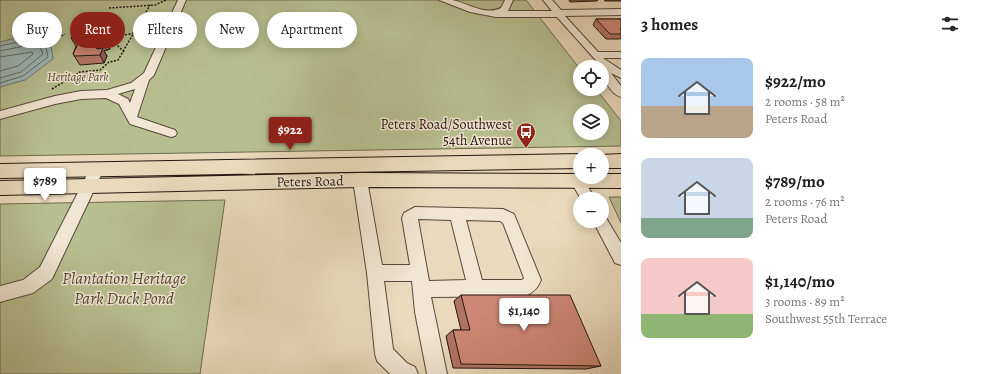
<!DOCTYPE html>
<meta charset="utf-8">
<style>
body{margin:0;font-family:Alegreya,serif;background:#f6f6f6;color:#222;height:100vh;display:flex;flex-direction:column;font-size:15px;white-space:nowrap}
*{box-sizing:border-box;margin:0}
p{font-size:13px;color:#767676}
.icon{flex:none;width:22px;height:22px;fill:none;stroke:currentColor;stroke-width:2;stroke-linecap:round;stroke-linejoin:round}
.map{position:relative;flex:1;overflow:hidden}
.drawer{display:flex;flex-direction:column;background:#fff;width:360px}
.drawer>*{flex:none}
.hud{position:absolute;left:12px;top:12px;width:380px;height:36px;display:flex;gap:8px}
.tools{position:absolute;left:573px;top:60px;display:grid;gap:8px}
.tools a{display:grid;place-items:center;width:36px;height:36px;border-radius:50%;background:#fff;box-shadow:0 2px 10px #0003;font-size:20px}
.price{position:absolute;translate:-50% -34px;padding:0 9px;border-radius:4px;background:#fff;color:#222;font-size:13px;line-height:26px;filter:drop-shadow(0 1px 2px #0008)}
.price::after{content:'';position:absolute;left:50%;top:24px;width:12px;height:9px;margin-left:-6px;background:inherit;clip-path:polygon(0 0,100% 0,50% 100%)}
.price.selected{background:#8f2418;color:#fff}
ul{padding:0;list-style:none}
li{display:flex;align-items:center;gap:12px;height:100px;padding:0 20px}
li span{display:grid;place-items:center;flex:none;width:112px;height:80px;border-radius:8px;color:#555}
li>.icon{margin-inline-start:auto}
span .icon{width:48px;height:48px;fill:#fffc;stroke-width:1}
li b{font-size:17px}
h2{display:flex;justify-content:space-between;align-items:center;height:48px;padding:0 20px;font-size:17px}
.chip{padding:0 14px;border-radius:18px;background:#fff;box-shadow:0 2px 10px #0003;font-size:14px;line-height:36px}
.chip.selected{background:#8f2418;color:#fff}
main{display:flex;flex:1;min-height:0}
.map>svg:first-child{display:block}
.green{fill:#b7bf91;stroke:#6e6b50;fill-rule:evenodd}
.water{fill:#9cb8ba;stroke:#6d7876}
.lines{fill:none;stroke-linecap:round;stroke-linejoin:round}
.shore{stroke:#616864;stroke-width:1}
.minor-casing{stroke:#57483a;stroke-width:2}
.major-casing{stroke:#26170f;stroke-width:2}
.path{stroke:#26170f;stroke-width:1.5;stroke-dasharray:2 1.5;stroke-linecap:butt}
.minor{fill:#f1e6d3;fill-rule:evenodd}
.major{fill:#ead9bc;fill-rule:evenodd}
.wall{fill:#b07465;stroke:#26170f}
.shaded-wall{fill:#905e53;stroke:#26170f}
.building{fill:#cd8776;stroke:#26170f}
.labels{text-anchor:middle;stroke-width:3;stroke-linejoin:round;paint-order:stroke}
.far-park-label{font-size:12px;font-style:italic;fill:#524936;stroke:#f1e6d3}
.poi-label{font-size:14px;fill:#26170f;stroke:#f1e6d3;text-anchor:end}
.street-label{font-size:14px;fill:#26170f;stroke:#f1e6d3}
.near-park-label{font-size:17px;font-style:italic;fill:#524936;stroke:#f1e6d3}
</style>
<main>
<div class="map">
<svg width="621" height="374" viewBox="0 0 621 374">
<rect width="100%" height="100%" fill="#ead9bc"/>
<filter id="stains"><feTurbulence type="fractalNoise" baseFrequency=".005" numOctaves="4"/><feColorMatrix values="0 0 0 0 .2 0 0 0 0 .09 0 0 0 0 .02 0 0 0 .5 -.17"/></filter>
<radialGradient id="worn" r=".72"><stop offset=".6" stop-color="#630" stop-opacity="0"/><stop offset="1" stop-color="#630" stop-opacity=".3"/></radialGradient>
<!-- green -->
<path class="green" d="M0,0H526L580,69V89H596L621,121V146L0,156ZM580,111H602V133H580Z
M609,197H621V223Z
M225,200L200,374H0V204Z"/>
<!-- water -->
<path class="water" d="M23,36L50,38L53,59L25,80L0,87V42Z"/>
<g class="lines">
<!-- shore -->
<path class="shore" d="M0,46L23,41L45,42L48,57L23,76L0,83
M0,51L24,46L40,47L43,54L21,72L0,78
M0,57L32,52L33,54L18,66L0,71"/>
<defs>
<path id="minor" d="M178,0H186L154,75L149,80L137,117L175,130L177,133L175,136L171,137L130,124L119,104L106,98L81,99L55,104L0,119V111L55,96L81,91L107,90L131,83L144,73ZM135,89L130,103L128,99L118,94Z
M439,0C443,0 448,0 452,0C468,3 485,16 501,8L505,0H513L508,11H552L543,0H552L561,10L621,9V15L565,16L598,52H621V58H603L621,70V78L611,73L621,86V97C610,94 602,77 602,67H598L601,66L557,17H496L470,12Z
M97,164L102,165L104,169L52,279L33,293L0,302V286L23,280L40,267L92,165Z
M360,175L365,176L367,180L382,265H410L402,218L404,213L415,207L503,209L514,214L516,219L541,280C538,288 533,293 525,296L431,297L447,374H427L415,312L412,281H384L393,349L407,363L415,367L418,374H390L377,361L375,354L367,273L353,180L355,176ZM418,219L451,220L466,280L429,281ZM466,220L500,221L503,223L524,278L522,280H482Z
M578,176L583,178L595,199H581L571,182L573,178Z
M602,215L605,216L621,243V265L615,263L593,221H602Z"/>
<path id="major" d="M580,154L582,155H580V168L0,178V164Z
M621,154V168H602V155H600Z
M360,173L580,174V177H602V174H621V188L360,187L0,195V181Z"/>
</defs>
<!-- minor casing -->
<use href="#minor" class="minor-casing"/>
<!-- major casing -->
<use href="#major" class="major-casing"/>
<!-- path -->
<path class="path" d="M109,8L155,5L166,0
M42,41L49,46
M46,44L65,34
M124,52L112,40L115,37L134,33
M52,89L80,72L100,70L109,62L118,60L150,5"/>
<!-- minor -->
<use href="#minor" class="minor"/>
<!-- major -->
<use href="#major" class="major"/>
</g>
<!-- wall -->
<path class="wall" d="M569,0H598L597,1L570,2Z
M604,0H621V1H605Z
M596,19H621V38L620,39H606L593,25Z
M78,21L109,31L108,33L110,38L108,44L110,49L104,51L107,56L104,63L80,65L73,54L76,46L71,38L82,28Z
M461,295L601,366L586,369L453,368L446,336L453,330H461L454,301Z"/>
<!-- shaded-wall -->
<path class="shaded-wall" d="M105,22L109,31L108,33L110,38L108,44L110,49L104,51L107,56L104,63L95,45L104,36L103,27Z"/>
<!-- building -->
<path class="building" d="M89,15L105,22L103,27L106,29L104,36L105,41L95,45L97,49L103,48L100,55L75,56L73,54L79,42L83,40L71,38L76,29L90,27L78,21Z
M596,19H621V29H620L621,30V34H610Z
M461,295H570L601,366L461,364L453,330H470Z"/>
<!-- icons -->
<defs>
<symbol id="bus-pin" viewBox="-11 -11 22 30"><path d="M0 17L-7.5 6A9.5 9.5 0 1 1 7.5 6Z" fill="#8f2418" stroke="#f1e6d3"/><path d="M-5-6H5V4H4V6H2V4H-2V6H-4V4H-5ZM-3.5-4V0h7V-4ZM-3.5 1.2v1.5H-2V1.2ZM2 1.2v1.5H3.5V1.2Z" fill="#fff"/></symbol>
</defs>
<g fill-rule="evenodd">
<use href="#bus-pin" x="515" y="121" width="22" height="30"/>
</g>
<g class="labels">
<!-- far-park labels -->
<g class="far-park-label">
<text x="78" y="81">Heritage Park</text>
</g>
<!-- poi labels -->
<g class="poi-label">
<text x="512" y="129">Peters Road/Southwest<tspan x="512" dy="16">54th Avenue</tspan></text>
</g>
<!-- street labels -->
<g class="street-label">
<text transform="translate(310 181) rotate(-1)" y="5">Peters Road</text>
</g>
<!-- near-park labels -->
<g class="near-park-label">
<text x="124" y="284">Plantation Heritage<tspan x="124" dy="20">Park Duck Pond</tspan></text>
</g>
</g>
<rect width="100%" height="100%" filter="url(#stains)"/>
<rect width="100%" height="100%" fill="url(#worn)"/>
</svg>
<div class="tools">
<a><svg class="icon" aria-label="locate" viewBox="0 0 24 24"><circle cx="12" cy="12" r="6"/><path d="M12 2v4M12 18v4M2 12h4M18 12h4"/></svg></a>
<a><svg class="icon" aria-label="layers" viewBox="0 0 24 24"><path d="M12 4l9 5-9 5-9-5zM3 14l9 5 9-5"/></svg></a>
<a>+</a>
<a>−</a>
</div>
<b class="price selected" style="left:290px;top:151px">$922</b>
<b class="price" style="left:45px;top:202px">$789</b>
<b class="price" style="left:524px;top:332px">$1,140</b>
<div class="hud">
<a class="chip">Buy</a>
<a class="chip selected">Rent</a>
<a class="chip">Filters</a>
<a class="chip">New</a>
<a class="chip">Apartment</a>
</div>
</div>
<section class="drawer">
<h2>3 homes<svg class="icon" aria-label="filters" viewBox="0 0 24 24"><path d="M4 7h16M4 17h16"/><circle cx="9" cy="7" r="2"/><circle cx="15" cy="17" r="2"/></svg></h2>
<ul>
<li><span style="background:linear-gradient(#a9c7e8 60%,#b9a48a 0)"><svg class="icon" aria-label="home" viewBox="0 0 24 24"><path d="M3 11l9-7 9 7M6 9v11h12V9"/></svg></span><div><b>$922/mo</b><p>2 rooms · 58 m²</p><p>Peters Road</p></div></li>
<li><span style="background:linear-gradient(#c9d6e8 75%,#7fa58c 0)"><svg class="icon" aria-label="home" viewBox="0 0 24 24"><path d="M3 11l9-7 9 7M6 9v11h12V9"/></svg></span><div><b>$789/mo</b><p>2 rooms · 76 m²</p><p>Peters Road</p></div></li>
<li><span style="background:linear-gradient(#f6c9c9 70%,#8fb573 0)"><svg class="icon" aria-label="home" viewBox="0 0 24 24"><path d="M3 11l9-7 9 7M6 9v11h12V9"/></svg></span><div><b>$1,140/mo</b><p>3 rooms · 89 m²</p><p>Southwest 55th Terrace</p></div></li>
</ul>
</section>
</main>
